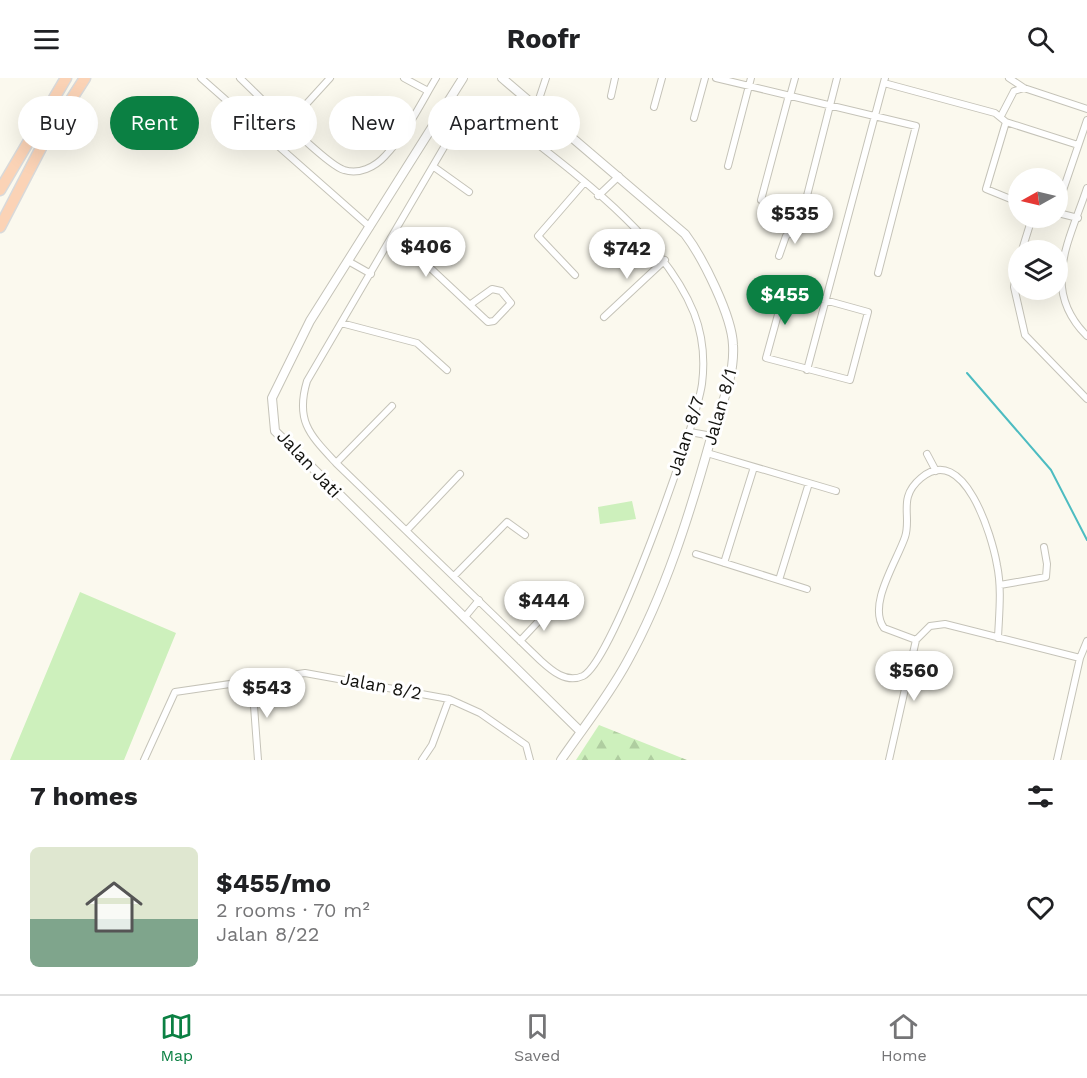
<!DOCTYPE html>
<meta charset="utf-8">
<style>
body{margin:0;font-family:"Work Sans",sans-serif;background:#f6f6f6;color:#202124;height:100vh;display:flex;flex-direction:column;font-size:22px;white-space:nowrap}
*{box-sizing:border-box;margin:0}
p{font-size:20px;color:#757577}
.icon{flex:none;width:33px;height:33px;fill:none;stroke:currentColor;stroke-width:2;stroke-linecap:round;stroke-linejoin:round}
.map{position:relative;height:682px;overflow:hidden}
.drawer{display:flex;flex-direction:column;background:#fff;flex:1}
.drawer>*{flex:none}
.banner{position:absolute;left:18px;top:18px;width:600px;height:54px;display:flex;gap:12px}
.needle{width:39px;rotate:262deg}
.fabs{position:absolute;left:1008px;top:90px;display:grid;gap:12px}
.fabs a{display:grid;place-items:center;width:60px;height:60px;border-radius:50%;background:#fff;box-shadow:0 6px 24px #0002;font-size:30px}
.price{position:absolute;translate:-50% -51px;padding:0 14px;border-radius:21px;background:#fff;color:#222;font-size:20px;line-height:39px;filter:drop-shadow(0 2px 3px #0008)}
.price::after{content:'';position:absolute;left:50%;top:36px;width:18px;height:14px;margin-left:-9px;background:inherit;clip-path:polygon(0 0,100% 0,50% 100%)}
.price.on{background:#0b8043;color:#fff}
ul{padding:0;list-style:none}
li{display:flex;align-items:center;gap:18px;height:150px;padding:0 30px}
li+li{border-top:2px solid #e0e0e0}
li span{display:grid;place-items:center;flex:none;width:168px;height:120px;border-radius:9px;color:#555}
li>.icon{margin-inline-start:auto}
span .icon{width:72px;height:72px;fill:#fffc;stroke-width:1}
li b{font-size:26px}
h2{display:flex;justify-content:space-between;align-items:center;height:72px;padding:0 30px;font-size:26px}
.tag{padding:0 21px;border-radius:27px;background:#fff;box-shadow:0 6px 24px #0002;font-size:21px;line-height:54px}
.tag.on{background:#0b8043;color:#fff}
header{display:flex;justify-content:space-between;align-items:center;height:78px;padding:0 30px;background:#fff;font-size:27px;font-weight:700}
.tab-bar{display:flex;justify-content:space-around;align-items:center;height:84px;border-top:2px solid #e0e0e0;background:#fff;font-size:16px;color:#757577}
.tab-bar a{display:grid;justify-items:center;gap:3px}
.tab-bar .on{color:#0b8043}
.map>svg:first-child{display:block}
.forest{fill:url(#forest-firs)}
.garden{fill:#cdf0bc}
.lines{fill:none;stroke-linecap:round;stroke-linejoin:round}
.stream{stroke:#4dbcc1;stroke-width:2}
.minor-casing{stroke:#c5c3b8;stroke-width:8}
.tertiary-casing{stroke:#c5c3b8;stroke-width:10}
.primary-casing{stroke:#d9d9d9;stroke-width:13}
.minor{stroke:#fff;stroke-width:6}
.tertiary{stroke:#fff;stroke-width:8}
.primary{stroke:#fbd3b6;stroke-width:10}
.labels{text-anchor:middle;stroke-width:6;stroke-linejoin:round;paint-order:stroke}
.street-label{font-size:18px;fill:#13130f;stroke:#fff}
</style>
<header><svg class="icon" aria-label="menu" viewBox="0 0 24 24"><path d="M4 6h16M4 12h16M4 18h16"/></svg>Roofr<svg class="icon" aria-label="search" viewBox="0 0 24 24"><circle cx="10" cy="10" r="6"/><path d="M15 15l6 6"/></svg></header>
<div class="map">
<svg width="1087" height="682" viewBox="0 0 1087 682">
<defs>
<pattern id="forest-firs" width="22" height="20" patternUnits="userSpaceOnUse" patternTransform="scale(1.5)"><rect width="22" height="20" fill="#cdf0bc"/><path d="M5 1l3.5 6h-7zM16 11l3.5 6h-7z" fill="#afcda0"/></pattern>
</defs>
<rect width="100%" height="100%" fill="#fbf9ee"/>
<!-- forest -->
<path class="forest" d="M599,647L687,682H576Z"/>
<!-- garden -->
<path class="garden" d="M632,423L636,441L600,446L598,429Z
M80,514L176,555L124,682H10Z"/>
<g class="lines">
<!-- stream -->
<path class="stream" d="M967,295L1051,392L1087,462"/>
<defs>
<path id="minor" d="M201,0L370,149
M240,0C258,17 326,87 344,92C359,97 375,89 385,78C406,56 421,25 436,0
M404,0L428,13
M716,0L916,48L878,195
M1009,0L1024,10L1087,31
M884,5L995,35L1006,44
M611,18L615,0
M790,18L795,0
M475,25L489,28C559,85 660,151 694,235C703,258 705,282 702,306C696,347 613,583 583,598C566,606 551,592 540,582L336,385C310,357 295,343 307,303L464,35Z
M654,29L662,0
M536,30L546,0
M1001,38L1014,13L1024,10
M694,40L705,0
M1006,44L986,111L1018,124
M1006,44L1078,67
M289,45L330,0
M259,54L276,34
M728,88L751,0
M434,89L469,114
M1087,110C1069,164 1040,211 1087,258
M598,118L619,98
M761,122L789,17
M1058,127L1087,42
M1058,135L1078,140
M394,156L488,244L494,243L511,225L501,213L492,211L471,226
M1022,172L1031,143
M779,178L786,158L799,149L837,0
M348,183L371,196
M1018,184L1014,209L1025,257L1087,321
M575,197L538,158L584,105
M785,211L868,234L850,302L766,280Z
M604,239L665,182
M341,245L417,265L447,292
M807,292L885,0
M690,354L712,358
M707,375L836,413
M927,376L936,393
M336,385L392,328
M407,452L460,396
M696,476L807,511
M724,485L754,389
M454,498L507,444L525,457
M779,502L809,405
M1000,507L1046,499L1047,486L1044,469
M464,540L479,522
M916,562L884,550C867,527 897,483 905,459C912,438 897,420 921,400C964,364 992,458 997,487C1002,511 999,536 998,560
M520,563L551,530
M252,601L258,682
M144,682L175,614L305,595L449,621L480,635L526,667L530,682
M422,682L432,667L449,621
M889,682L916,562L930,548L945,546L1080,580
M1057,682L1080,580L1087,563"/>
<path id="tertiary" d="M463,0L310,243L272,320L275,353L581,654
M502,0L685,156C703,180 732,238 733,267C735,299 720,330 711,360C690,435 665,516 627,584C608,619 583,650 561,682"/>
<path id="primary" d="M0,112L66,0
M0,149L44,64L85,0"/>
</defs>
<!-- minor casing -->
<use href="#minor" class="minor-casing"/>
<!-- tertiary casing -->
<use href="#tertiary" class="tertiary-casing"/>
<!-- primary casing -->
<use href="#primary" class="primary-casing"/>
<!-- minor -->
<use href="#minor" class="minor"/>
<!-- tertiary -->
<use href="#tertiary" class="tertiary"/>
<!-- primary -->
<use href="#primary" class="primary"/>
</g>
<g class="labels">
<!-- street labels -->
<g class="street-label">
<text transform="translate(720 329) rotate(-74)" y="6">Jalan 8/1</text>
<text transform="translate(686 358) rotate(-72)" y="6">Jalan 8/7</text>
<text transform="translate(309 386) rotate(47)" y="6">Jalan Jati</text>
<text transform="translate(381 608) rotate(11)" y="6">Jalan 8/2</text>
</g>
</g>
</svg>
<div class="fabs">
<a><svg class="needle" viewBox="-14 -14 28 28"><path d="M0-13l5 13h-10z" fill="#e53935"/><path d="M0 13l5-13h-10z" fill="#757577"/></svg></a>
<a><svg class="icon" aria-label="layers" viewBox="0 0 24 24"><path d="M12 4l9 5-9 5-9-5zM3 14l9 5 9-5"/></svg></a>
</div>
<b class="price" style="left:795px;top:167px">$535</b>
<b class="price" style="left:426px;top:200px">$406</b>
<b class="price" style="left:627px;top:202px">$742</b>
<b class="price on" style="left:785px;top:248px">$455</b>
<b class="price" style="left:544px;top:554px">$444</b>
<b class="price" style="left:914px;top:624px">$560</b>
<b class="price" style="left:267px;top:641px">$543</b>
<div class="banner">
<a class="tag">Buy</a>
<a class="tag on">Rent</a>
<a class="tag">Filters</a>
<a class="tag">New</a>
<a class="tag">Apartment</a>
</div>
</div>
<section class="drawer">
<h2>7 homes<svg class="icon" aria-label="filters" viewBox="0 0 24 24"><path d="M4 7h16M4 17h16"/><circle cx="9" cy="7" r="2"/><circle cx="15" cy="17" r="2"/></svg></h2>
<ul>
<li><span style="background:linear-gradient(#dfe7d0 60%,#7fa58c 0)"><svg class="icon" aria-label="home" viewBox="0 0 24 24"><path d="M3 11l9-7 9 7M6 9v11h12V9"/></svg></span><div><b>$455/mo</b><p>2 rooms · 70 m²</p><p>Jalan 8/22</p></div><svg class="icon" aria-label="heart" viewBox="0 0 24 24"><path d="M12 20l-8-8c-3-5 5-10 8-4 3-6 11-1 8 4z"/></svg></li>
</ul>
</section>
<nav class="tab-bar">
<a class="on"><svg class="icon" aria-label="map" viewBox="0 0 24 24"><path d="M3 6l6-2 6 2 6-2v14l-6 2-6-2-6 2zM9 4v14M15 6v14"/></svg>Map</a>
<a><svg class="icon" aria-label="saved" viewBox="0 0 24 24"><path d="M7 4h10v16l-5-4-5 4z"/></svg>Saved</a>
<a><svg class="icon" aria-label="home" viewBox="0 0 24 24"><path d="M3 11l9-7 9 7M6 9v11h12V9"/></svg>Home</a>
</nav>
